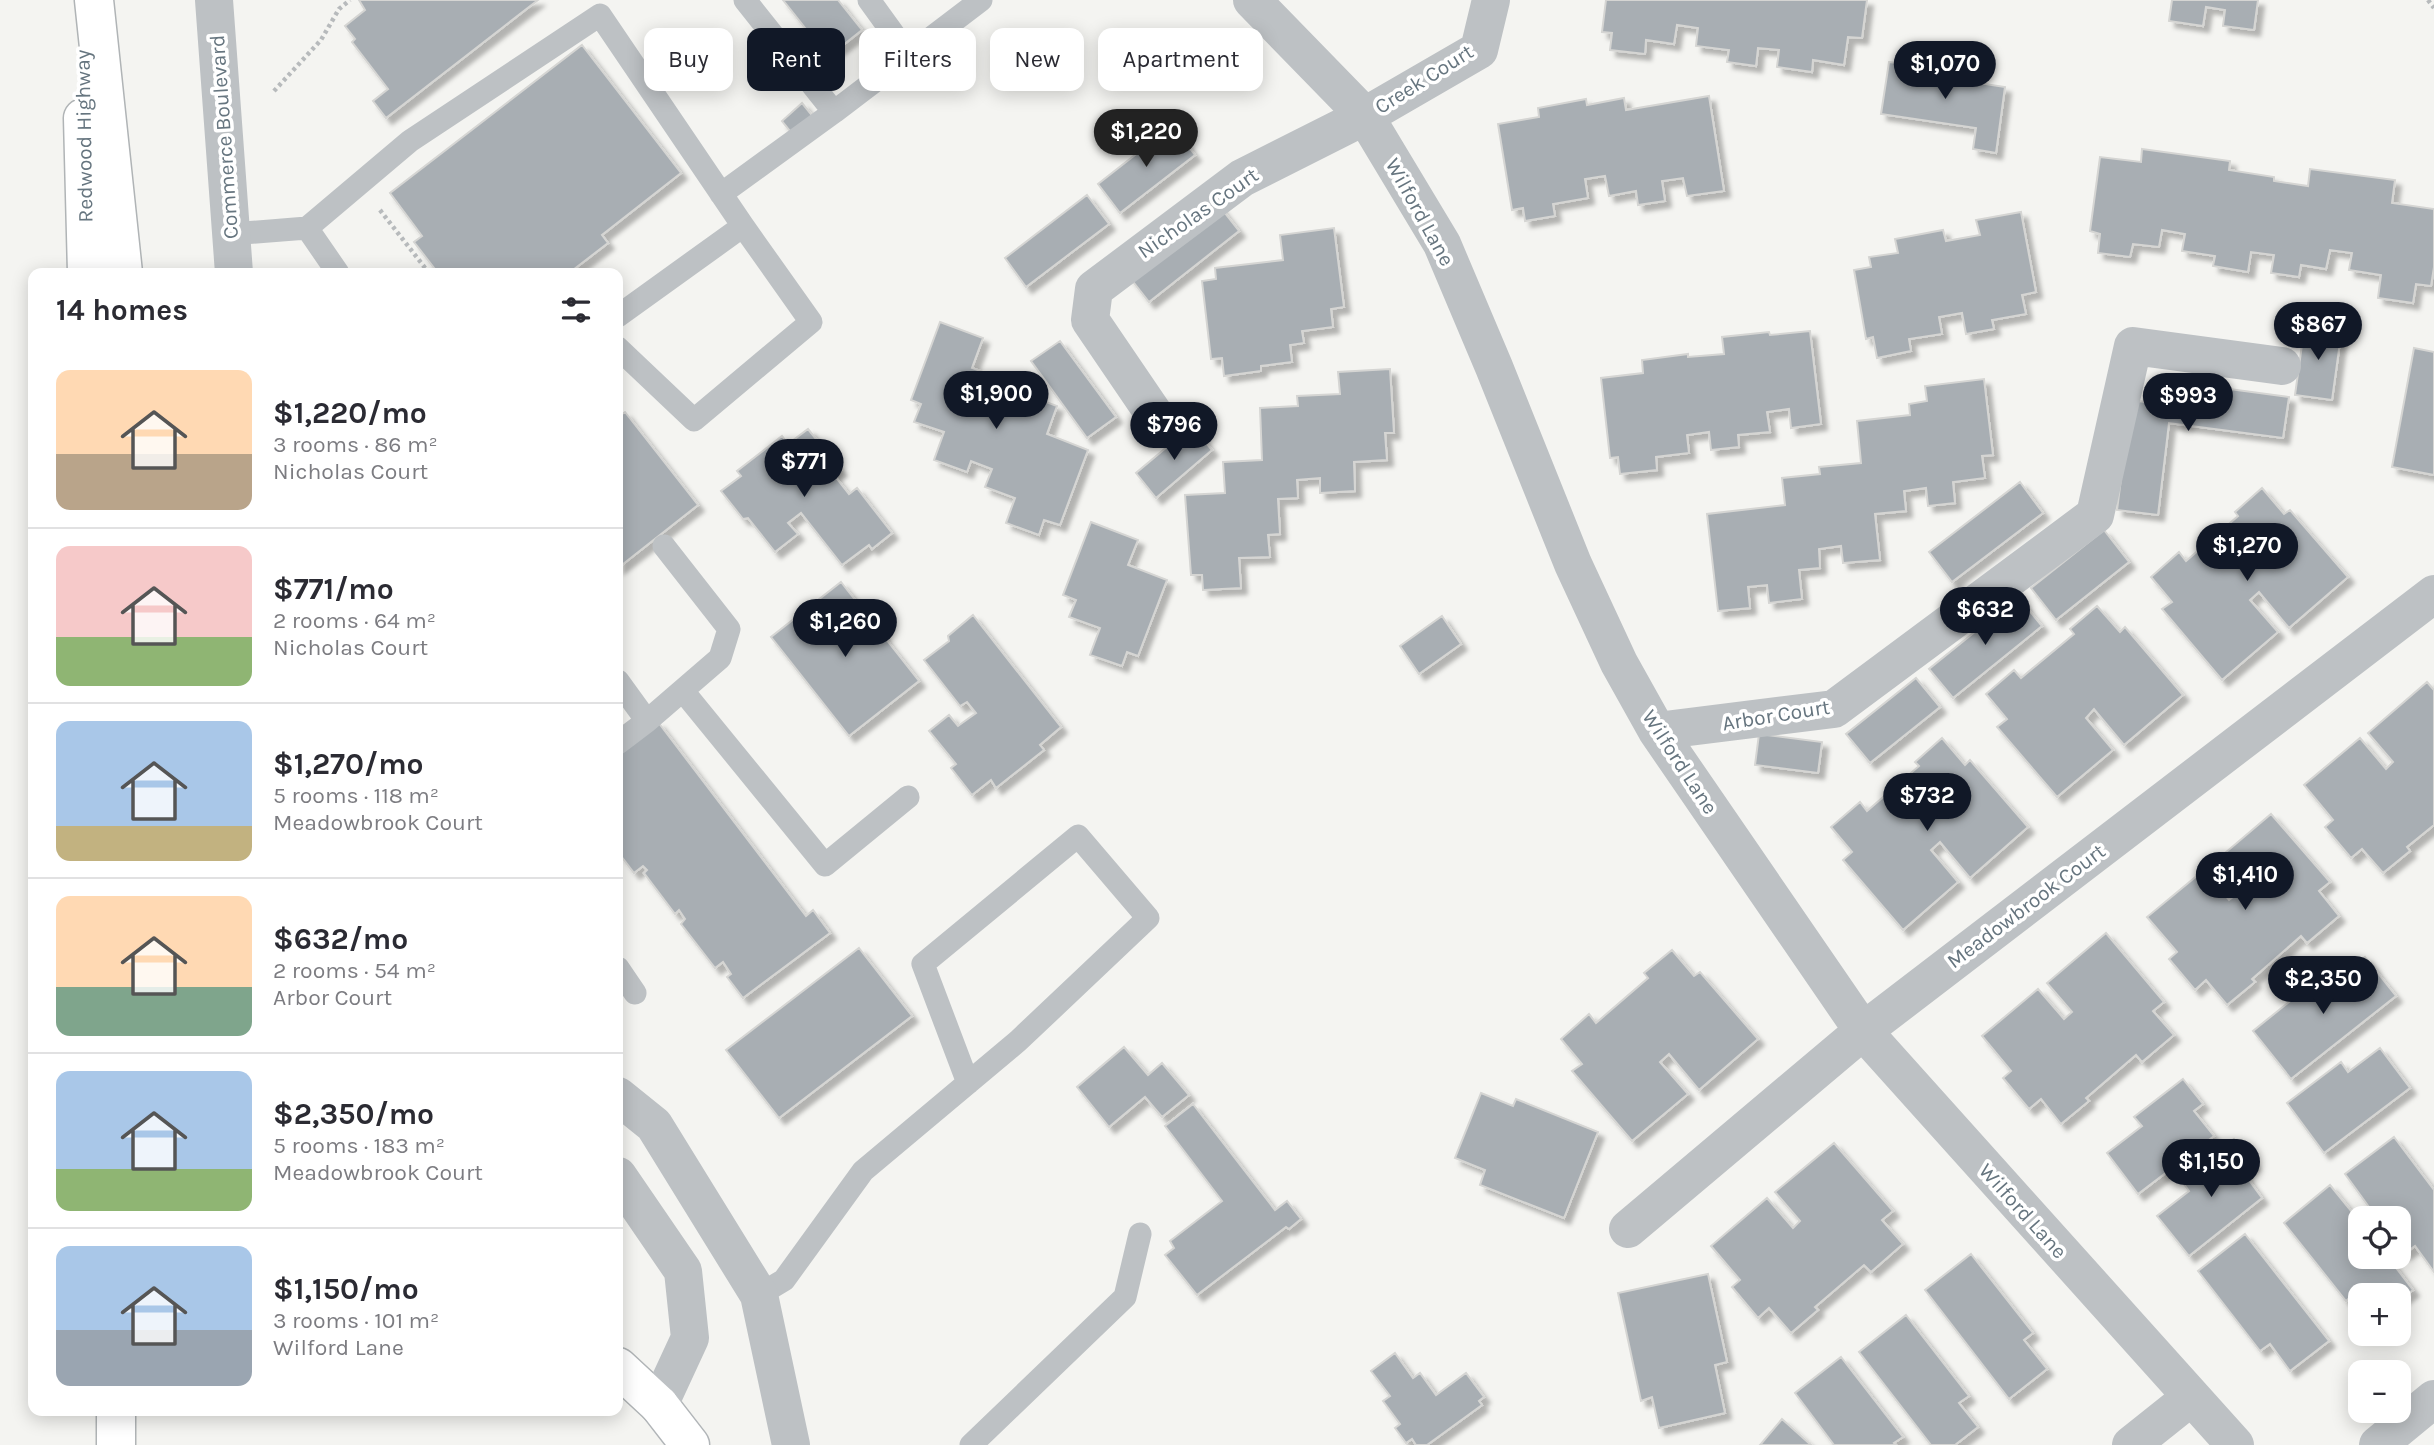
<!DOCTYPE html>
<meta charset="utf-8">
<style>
body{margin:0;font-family:Karla,sans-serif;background:#f2f2f3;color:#2b2b33;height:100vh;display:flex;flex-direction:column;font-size:26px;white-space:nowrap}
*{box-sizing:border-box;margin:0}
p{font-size:23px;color:#7c7c81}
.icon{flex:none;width:38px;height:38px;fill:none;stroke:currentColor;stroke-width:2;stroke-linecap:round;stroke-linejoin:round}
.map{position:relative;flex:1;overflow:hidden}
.drawer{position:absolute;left:28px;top:268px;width:595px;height:1148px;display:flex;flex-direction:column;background:#fff;border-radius:14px;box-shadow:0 4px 18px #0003}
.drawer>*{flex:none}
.hud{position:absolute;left:644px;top:28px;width:665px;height:63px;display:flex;gap:14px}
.controls{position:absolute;left:2348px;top:1206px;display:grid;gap:14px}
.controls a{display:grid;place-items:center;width:63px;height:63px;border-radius:14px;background:#fff;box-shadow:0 4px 18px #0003;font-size:35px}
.price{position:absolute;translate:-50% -60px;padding:0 16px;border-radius:24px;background:#111827;color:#fff;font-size:23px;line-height:46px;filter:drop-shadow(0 2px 4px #0008)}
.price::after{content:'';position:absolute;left:50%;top:42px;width:21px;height:16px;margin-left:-10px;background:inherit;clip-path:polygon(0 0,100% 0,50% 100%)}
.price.selected{background:#222;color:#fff}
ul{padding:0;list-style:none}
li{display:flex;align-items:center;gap:21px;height:175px;padding:0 28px}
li+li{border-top:2px solid #e1e1e2}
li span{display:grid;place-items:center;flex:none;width:196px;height:140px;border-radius:14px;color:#555}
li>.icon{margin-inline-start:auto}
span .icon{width:84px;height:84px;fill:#fffc;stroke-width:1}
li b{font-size:30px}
h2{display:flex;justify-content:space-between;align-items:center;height:84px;padding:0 28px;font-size:30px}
.tag{padding:0 24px;border-radius:14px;background:#fff;box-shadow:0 4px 18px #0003;font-size:24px;line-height:63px}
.tag.selected{background:#111827;color:#fff}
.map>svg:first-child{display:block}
.building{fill:#a8aeb3;stroke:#d5d5d3;stroke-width:2;filter:url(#shadow)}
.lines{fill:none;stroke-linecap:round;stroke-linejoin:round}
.primary-casing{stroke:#b1b5b8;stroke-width:41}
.motorway-casing{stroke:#b0b4b6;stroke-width:41}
.path{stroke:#b7babc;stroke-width:4.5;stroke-dasharray:3.5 3.5;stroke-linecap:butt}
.service{stroke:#bdc1c4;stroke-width:23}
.minor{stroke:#bdc1c4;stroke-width:38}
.tertiary{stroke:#bdc1c4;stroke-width:38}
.primary{stroke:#fff;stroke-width:38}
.motorway{stroke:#fff;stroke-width:38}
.labels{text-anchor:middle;stroke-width:7;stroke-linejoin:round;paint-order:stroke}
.street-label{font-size:21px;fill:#66757f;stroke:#fff}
</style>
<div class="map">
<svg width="2434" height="1445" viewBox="0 0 2434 1445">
<defs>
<filter id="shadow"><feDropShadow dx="6" dy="6" stdDeviation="2" flood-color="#0004"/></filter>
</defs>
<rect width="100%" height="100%" fill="#f4f4f1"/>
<!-- building -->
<path class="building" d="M538,0L386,118L373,101L388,89L352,42L355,39L345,26L365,10L359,0Z
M783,0H838L862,30L828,57Z
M1606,0H1867L1862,38L1848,37L1844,65L1813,60L1812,72L1777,67L1779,50L1758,48L1756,66L1727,62L1729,50L1696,46L1698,28L1677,25L1674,44L1646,40L1645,54L1610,50L1612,33L1602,32Z
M2172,0H2258L2254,30L2223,26L2225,10L2206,7L2203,26L2169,21Z
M582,45L681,173L602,235L608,243L569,273H438L414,242L422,236L390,193Z
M1889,62L1960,71L1959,80L2005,87L1996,153L1973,149L1976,128L1881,114Z
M1709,96L1724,191L1687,196L1683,178L1662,181L1665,201L1638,205L1636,191L1609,196L1605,176L1585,179L1588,198L1553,204L1555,216L1525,221L1523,208L1512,210L1498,124L1539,117L1538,108L1586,99L1587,105L1624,98L1626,110Z
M802,103L815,119L794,136L782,121Z
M1172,126L1195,155L1120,213L1098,184Z
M2142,149L2230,161L2229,170L2274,177V181L2308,186L2310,169L2395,180L2392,203L2434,209V267L2431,286L2416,284L2413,303L2378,298L2381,275L2349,270L2352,253L2330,250L2326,269L2301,265L2299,277L2271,273L2274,255L2251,252L2248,272L2213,266L2215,256L2182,251L2185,234L2162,230L2159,247L2133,244L2130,257L2098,253L2100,234L2090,231L2100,157L2141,162Z
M1087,195L1109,224L1026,287L1005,258Z
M1217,203L1239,231L1149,302L1127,274Z
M2021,212L2036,292L2022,295L2026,314L1992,320L1994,329L1966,334L1962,313L1939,317L1942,334L1909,339L1911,351L1877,358L1873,337L1866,339L1854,270L1871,267L1869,257L1898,253L1895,239L1943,230L1946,241L1980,235L1976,220Z
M1334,228L1344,307L1331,309L1333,327L1302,331L1304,343L1290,345L1292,362L1261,366V371L1224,376L1222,358L1211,359L1202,281L1216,279L1215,268L1283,260L1280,235Z
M940,322L983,338L972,368L1016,384L1014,390L1057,406L1047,434L1088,450L1060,525L1044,520L1039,535L1006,523L1015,498L985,487L992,469L971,461L967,472L934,460L944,432L914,422L921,404L911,400Z
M2305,323L2342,328L2332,400L2295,395Z
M1810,331L1821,424L1791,428L1789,409L1767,412L1770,432L1738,435L1739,447L1711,450L1709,432L1687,435L1689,453L1656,457L1657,470L1620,474L1618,457L1610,458L1601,378L1643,373L1642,360L1688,354V357L1724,354L1722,337L1769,332L1770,335Z
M1060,341L1116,417L1087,438L1031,361Z
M2414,348L2434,352V475L2392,467Z
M1390,369L1394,433H1385L1387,460L1354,462L1355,491L1320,493V478L1297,480L1298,498L1278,499L1280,534L1268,535L1270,557L1239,558L1241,588L1203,590L1202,575H1191L1185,495L1225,493L1223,462L1262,460L1260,408L1298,406L1297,396L1340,394L1338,372Z
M1984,379L1993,455L1982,456L1985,478L1953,482L1955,503L1928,506L1926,488L1904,491L1906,511L1875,514L1880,560L1843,563L1841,546L1819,549L1820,568L1799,570L1802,599L1769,603L1767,585L1748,587L1750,608L1718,611L1707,514L1785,505L1782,478L1820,474L1819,467L1861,463L1857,421L1910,415L1909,404L1927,401L1925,386Z
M2170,381L2289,397L2283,438L2169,423L2158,515L2117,510L2131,400L2167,405Z
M625,412L698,505L618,568V417Z
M1192,426L1212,450L1156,498L1136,473Z
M808,429L841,470L834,475L849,494L857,488L892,533L872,549L869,545L842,565L801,513L788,523L798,534L775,552L748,518L743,519L721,491L741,476L737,471L782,436L788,444Z
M2020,482L2043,513L1952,582L1929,552Z
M2262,488L2284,514L2290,510L2348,577L2289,628L2259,592L2250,600L2278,632L2222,680L2162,609L2172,602L2151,577L2179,552L2186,561L2238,516L2235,512Z
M1091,522L1138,540L1128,565L1167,580L1138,656L1127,652L1122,666L1090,655L1100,628L1069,617L1076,600L1063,595Z
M2104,530L2129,562L2056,620L2031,588Z
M841,582L919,681L849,736L771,637Z
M2018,597L2042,626L1953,698L1929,669Z
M2097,606L2120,632L2125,627L2183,695L2124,745L2094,709L2086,718L2113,750L2057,797L1997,727L2007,719L1986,694L2014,670L2021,678L2074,634L2070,629Z
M973,615L1061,727L1040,745L1044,750L996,788L991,780L972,795L951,768L956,764L929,731L949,715L958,726L976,713L967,702L960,706L924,660L949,641L948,636Z
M1442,616L1461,644L1419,674L1400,646Z
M1916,678L1940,707L1870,763L1846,734Z
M2427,682L2434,690V825L2407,847L2410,851L2383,873L2362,849L2351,858L2325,827L2333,820L2304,785L2360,738L2386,769L2393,762L2368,733Z
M658,722L806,916L813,910L830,933L743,998L727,977L731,974L723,962L715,968L681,924L685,919L679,910L675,914L644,873L647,870L643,866L634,873L618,852V753Z
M1759,734L1822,742L1818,773L1755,765Z
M1942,738L1965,765L1970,760L2028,827L1970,878L1940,842L1931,850L1958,882L1903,930L1843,860L1852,852L1831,827L1860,802L1867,811L1919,766L1915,762Z
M2271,814L2330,882L2319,891L2339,916L2307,943L2301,936L2252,979L2255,982L2227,1005L2206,980L2195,990L2169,959L2177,952L2147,917L2204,870L2229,900L2237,894L2212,864Z
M2106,933L2164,1002L2153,1011L2174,1035L2142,1062L2136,1055L2086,1098L2089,1101L2061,1124L2041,1099L2029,1109L2003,1078L2011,1071L1982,1036L2038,989L2064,1019L2072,1012L2047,983Z
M859,948L912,1016L779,1118L726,1050Z
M1672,950L1694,976L1700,972L1758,1039L1699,1090L1669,1054L1660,1062L1688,1094L1632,1141L1572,1071L1582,1064L1561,1039L1589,1014L1596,1023L1648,978L1644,973Z
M2365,957L2396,996L2291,1079L2253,1031L2331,968L2339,977Z
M1124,1047L1148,1075L1162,1063L1189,1095L1162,1117L1145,1097L1109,1127L1077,1087Z
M2380,1048L2410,1088L2324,1153L2287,1103L2341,1062L2348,1072Z
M2183,1079L2203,1104L2194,1111L2214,1136L2138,1194L2107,1153L2142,1126L2134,1117Z
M1481,1093L1513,1106L1516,1099L1598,1132L1564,1218L1480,1185L1485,1170L1455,1158Z
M1193,1104L1275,1210L1287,1201L1301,1219L1289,1229L1286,1227L1197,1295L1165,1255L1174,1248L1170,1241L1222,1201L1165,1126Z
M2394,1137L2434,1190V1272L2415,1246L2404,1254L2399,1247V1218H2377L2345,1174Z
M2234,1139L2254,1164L2243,1172L2262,1198L2189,1256L2157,1216L2189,1191L2181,1180Z
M1834,1143L1893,1211L1882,1220L1903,1244L1871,1272L1864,1265L1815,1307L1818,1310L1791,1333L1769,1308L1758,1318L1732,1287L1740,1280L1711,1246L1767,1198L1793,1228L1800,1221L1775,1192Z
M2330,1185L2361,1223V1256H2387L2413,1290L2399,1301V1295H2361V1303L2354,1294L2346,1301L2284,1223Z
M2245,1234L2329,1341L2290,1371L2270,1344L2260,1351L2198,1271Z
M1971,1254L2033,1333L2024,1340L2047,1369L2009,1399L1925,1290Z
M1708,1274L1727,1362L1715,1365L1725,1413L1659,1428L1652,1397L1641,1401L1618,1293Z
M1906,1315L1969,1396L1959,1403L1978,1427L1955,1445H1931L1859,1352Z
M1395,1353L1413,1378L1420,1373L1436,1395L1466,1373L1484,1397L1479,1401L1482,1405L1427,1445H1416L1412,1439L1406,1443L1395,1428L1400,1424L1383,1401L1390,1396L1371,1371Z
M1841,1357L1903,1437L1894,1443L1896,1445H1834L1795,1393Z
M1782,1419L1811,1445H1760Z"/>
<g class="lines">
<defs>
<path id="primary" d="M659,1405L690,1445"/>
<path id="motorway" d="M94,0L123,273
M83,118L87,273
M618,1367L659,1405
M116,1410V1445"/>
</defs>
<!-- primary casing -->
<use href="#primary" class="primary-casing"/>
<!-- motorway casing -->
<use href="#motorway" class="motorway-casing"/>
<!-- path -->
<path class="path" d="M2428,0L2434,8
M274,91L321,40L339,9L350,0
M380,210L429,273"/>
<!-- service -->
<path class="service" d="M745,0L834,112
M869,0L908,54
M721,194L834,112L981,0
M307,228L338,273
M231,234L307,228L410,141L600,15L743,226
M618,316L743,226L811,322L694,420L618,348
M618,681L647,721L618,743
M683,691L825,865L908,797
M647,721L720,658L729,629L664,546
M618,968L635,993
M759,1295L784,1280L863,1171L1018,1041L1148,918L1078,836L923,964L968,1083
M971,1445L1125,1297L1140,1234"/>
<!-- minor -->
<path class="minor" d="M1252,0L1365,116L1442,244L1494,367L1573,564L1619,663L1657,731L1863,1031L2235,1445
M1156,417L1090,320L1094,289L1242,178L1365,116L1479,50L1491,0
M1657,731L1834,709L2095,515L2133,346L2282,366
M1628,1229L1863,1031L2434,594
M2131,1445L2190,1398
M2378,1445L2434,1399"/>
<!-- tertiary -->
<path class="tertiary" d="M214,0L234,273
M618,1096L654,1125L759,1295L791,1445
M618,1176L683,1271L690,1338L659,1405"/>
<!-- primary -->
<use href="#primary" class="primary"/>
<!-- motorway -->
<use href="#motorway" class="motorway"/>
</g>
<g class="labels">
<!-- street labels -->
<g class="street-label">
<text transform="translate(1424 79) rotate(-32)" y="7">Creek Court</text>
<text transform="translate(84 136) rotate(-91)" y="7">Redwood Highway</text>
<text transform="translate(224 137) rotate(-94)" y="7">Commerce Boulevard</text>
<text transform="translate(1420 212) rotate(61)" y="7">Wilford Lane</text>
<text transform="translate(1198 213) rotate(-35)" y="7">Nicholas Court</text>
<text transform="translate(1776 715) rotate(-9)" y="7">Arbor Court</text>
<text transform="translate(1680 762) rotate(57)" y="7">Wilford Lane</text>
<text transform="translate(2026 906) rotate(-37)" y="7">Meadowbrook Court</text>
<text transform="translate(2023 1211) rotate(48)" y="7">Wilford Lane</text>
</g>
</g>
</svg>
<div class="controls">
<a><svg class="icon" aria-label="locate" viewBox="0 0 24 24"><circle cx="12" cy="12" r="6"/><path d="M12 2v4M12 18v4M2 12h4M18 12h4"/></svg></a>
<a>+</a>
<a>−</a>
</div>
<b class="price" style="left:1945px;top:101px">$1,070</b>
<b class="price selected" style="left:1146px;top:169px">$1,220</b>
<b class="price" style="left:2318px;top:362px">$867</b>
<b class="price" style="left:996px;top:431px">$1,900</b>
<b class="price" style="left:2188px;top:433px">$993</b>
<b class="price" style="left:1174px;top:462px">$796</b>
<b class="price" style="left:804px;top:499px">$771</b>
<b class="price" style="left:2247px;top:583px">$1,270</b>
<b class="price" style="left:1985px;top:647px">$632</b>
<b class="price" style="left:845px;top:659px">$1,260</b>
<b class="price" style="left:1927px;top:833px">$732</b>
<b class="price" style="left:2245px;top:912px">$1,410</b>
<b class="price" style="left:2323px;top:1016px">$2,350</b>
<b class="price" style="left:2211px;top:1199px">$1,150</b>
<div class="hud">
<a class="tag">Buy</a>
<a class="tag selected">Rent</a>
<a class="tag">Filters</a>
<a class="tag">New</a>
<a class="tag">Apartment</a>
</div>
<section class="drawer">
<h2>14 homes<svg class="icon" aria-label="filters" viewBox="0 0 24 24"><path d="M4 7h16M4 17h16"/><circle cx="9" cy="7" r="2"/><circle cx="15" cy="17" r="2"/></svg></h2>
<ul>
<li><span style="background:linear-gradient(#ffd9b3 60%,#b9a48a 0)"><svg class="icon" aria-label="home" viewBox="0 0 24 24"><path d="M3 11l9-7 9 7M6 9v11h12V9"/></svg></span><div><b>$1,220/mo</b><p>3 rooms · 86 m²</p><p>Nicholas Court</p></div></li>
<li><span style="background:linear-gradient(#f6c9c9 65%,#8fb573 0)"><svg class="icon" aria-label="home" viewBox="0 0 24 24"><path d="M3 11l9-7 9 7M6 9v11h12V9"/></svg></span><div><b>$771/mo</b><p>2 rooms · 64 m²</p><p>Nicholas Court</p></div></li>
<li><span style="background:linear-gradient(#a9c7e8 75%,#c2b280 0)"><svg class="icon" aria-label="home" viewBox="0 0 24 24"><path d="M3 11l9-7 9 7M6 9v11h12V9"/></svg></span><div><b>$1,270/mo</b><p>5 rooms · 118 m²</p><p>Meadowbrook Court</p></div></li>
<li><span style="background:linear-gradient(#ffd9b3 65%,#7fa58c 0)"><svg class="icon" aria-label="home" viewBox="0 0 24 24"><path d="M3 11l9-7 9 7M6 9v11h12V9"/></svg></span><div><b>$632/mo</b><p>2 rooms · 54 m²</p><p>Arbor Court</p></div></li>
<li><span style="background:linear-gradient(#a9c7e8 70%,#8fb573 0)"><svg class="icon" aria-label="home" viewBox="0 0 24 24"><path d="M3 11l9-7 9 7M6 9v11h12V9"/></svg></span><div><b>$2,350/mo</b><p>5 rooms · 183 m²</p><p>Meadowbrook Court</p></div></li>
<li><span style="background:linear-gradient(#a9c7e8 60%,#9aa5b1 0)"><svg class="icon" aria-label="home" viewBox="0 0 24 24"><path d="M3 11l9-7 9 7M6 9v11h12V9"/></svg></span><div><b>$1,150/mo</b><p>3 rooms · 101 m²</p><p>Wilford Lane</p></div></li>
</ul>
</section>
</div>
